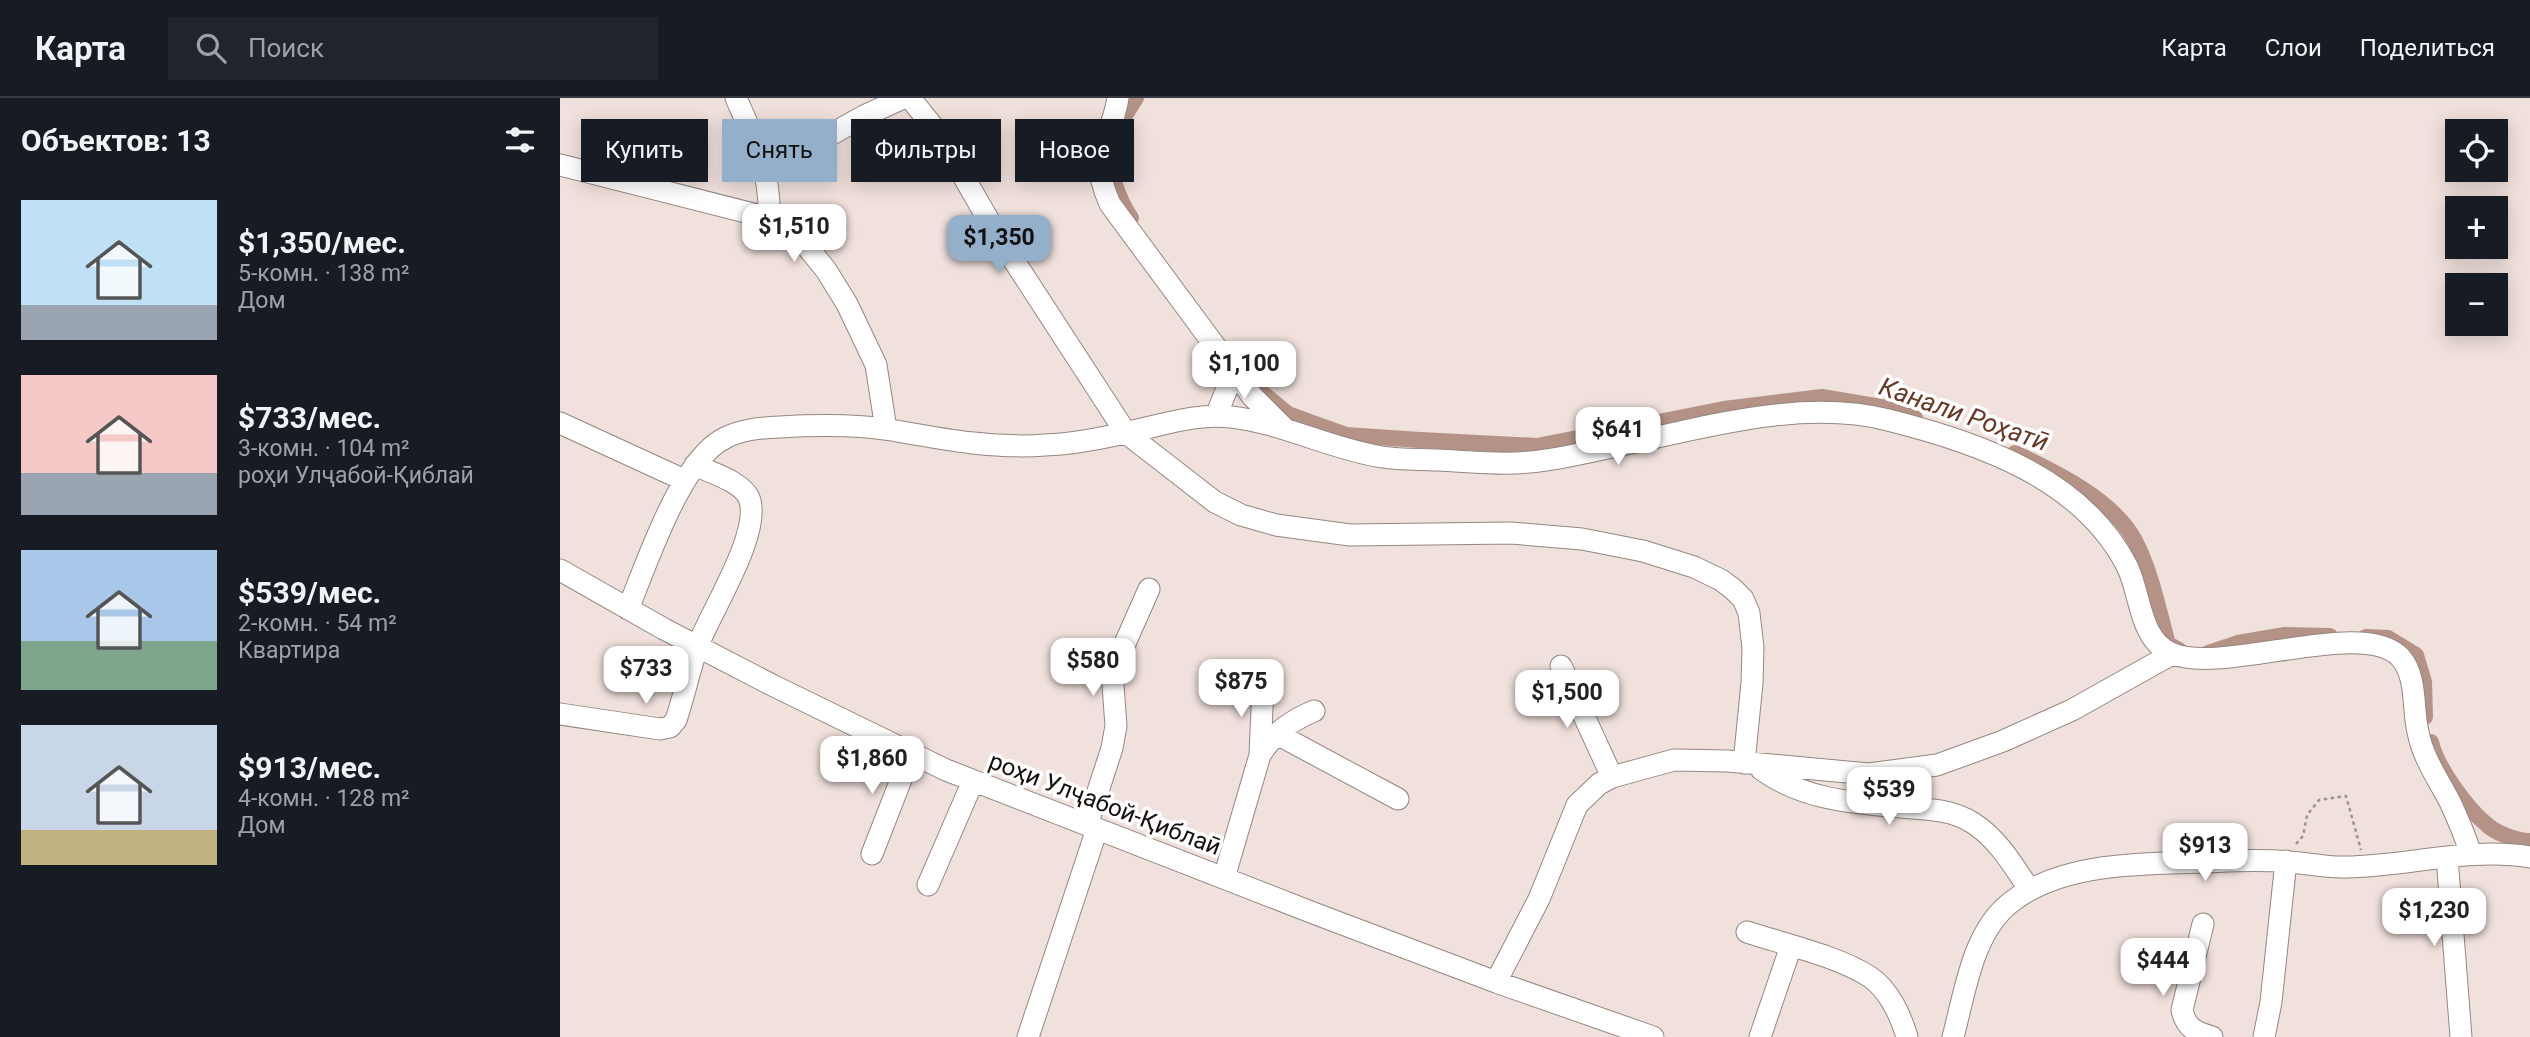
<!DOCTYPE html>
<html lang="ru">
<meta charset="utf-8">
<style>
body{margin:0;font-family:Roboto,sans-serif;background:#20242c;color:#f1f3f6;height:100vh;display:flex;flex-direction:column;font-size:26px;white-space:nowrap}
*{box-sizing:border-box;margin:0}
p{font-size:23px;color:#9ea1a6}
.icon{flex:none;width:38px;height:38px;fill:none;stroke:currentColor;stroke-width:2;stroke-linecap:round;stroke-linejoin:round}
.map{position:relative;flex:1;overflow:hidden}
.drawer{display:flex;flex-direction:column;background:#171b24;width:560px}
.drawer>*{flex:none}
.hud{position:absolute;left:21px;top:21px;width:665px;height:63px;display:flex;gap:14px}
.tools{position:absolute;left:1885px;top:21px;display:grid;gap:14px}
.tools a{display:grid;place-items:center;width:63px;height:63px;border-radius:0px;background:#171b24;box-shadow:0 4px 18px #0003;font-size:35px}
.price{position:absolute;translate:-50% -60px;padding:0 16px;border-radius:14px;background:#fff;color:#222;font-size:23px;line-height:46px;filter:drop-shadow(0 2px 4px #0008)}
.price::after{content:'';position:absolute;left:50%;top:42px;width:21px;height:16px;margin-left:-10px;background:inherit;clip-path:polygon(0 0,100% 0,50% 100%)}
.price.current{background:#93afc9;color:#111}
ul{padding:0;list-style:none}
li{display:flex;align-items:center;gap:21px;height:175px;padding:0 21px}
li span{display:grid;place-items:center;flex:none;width:196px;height:140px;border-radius:0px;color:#555}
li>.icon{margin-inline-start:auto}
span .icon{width:84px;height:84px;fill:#fffc;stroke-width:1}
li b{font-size:30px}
h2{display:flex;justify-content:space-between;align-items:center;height:84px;padding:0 21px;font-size:30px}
.chip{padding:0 24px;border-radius:0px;background:#171b24;box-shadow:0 4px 18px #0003;font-size:24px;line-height:63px}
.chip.current{background:#93afc9;color:#111}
header{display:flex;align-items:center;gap:42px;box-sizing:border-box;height:98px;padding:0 35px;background:#171b24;border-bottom:2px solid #363941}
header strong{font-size:33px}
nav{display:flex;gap:38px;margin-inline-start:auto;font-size:24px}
.search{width:490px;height:63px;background:#20242c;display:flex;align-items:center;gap:18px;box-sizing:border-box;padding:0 24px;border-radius:0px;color:#9ea1a6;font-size:26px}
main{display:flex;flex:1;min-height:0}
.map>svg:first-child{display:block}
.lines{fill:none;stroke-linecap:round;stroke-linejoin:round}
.canal{stroke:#b49286;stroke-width:16}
.minor-casing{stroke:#948681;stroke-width:23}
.path{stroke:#9e938f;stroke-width:2.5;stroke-dasharray:3.5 3.5;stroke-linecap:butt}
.minor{stroke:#fff;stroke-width:21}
.labels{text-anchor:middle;stroke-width:7;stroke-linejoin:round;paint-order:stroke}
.street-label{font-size:24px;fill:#15100e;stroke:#fff}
.water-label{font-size:26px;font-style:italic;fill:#683726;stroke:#fff}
</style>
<header>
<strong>Карта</strong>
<div class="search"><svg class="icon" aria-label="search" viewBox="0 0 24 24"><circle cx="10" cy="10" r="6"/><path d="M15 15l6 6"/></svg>Поиск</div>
<nav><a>Карта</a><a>Слои</a><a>Поделиться</a></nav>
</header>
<main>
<section class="drawer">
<h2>Объектов: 13<svg class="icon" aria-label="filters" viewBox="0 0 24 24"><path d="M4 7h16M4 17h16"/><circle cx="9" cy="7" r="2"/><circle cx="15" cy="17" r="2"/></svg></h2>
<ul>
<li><span style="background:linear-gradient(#bfe0f5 75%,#9aa5b1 0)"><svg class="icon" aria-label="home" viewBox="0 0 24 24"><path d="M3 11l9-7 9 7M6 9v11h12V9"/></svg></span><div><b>$1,350/мес.</b><p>5-комн. · 138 m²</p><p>Дом</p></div></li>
<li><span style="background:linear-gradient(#f6c9c9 70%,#9aa5b1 0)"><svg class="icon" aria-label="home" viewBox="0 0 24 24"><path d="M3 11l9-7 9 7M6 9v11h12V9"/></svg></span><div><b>$733/мес.</b><p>3-комн. · 104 m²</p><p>роҳи Улҷабой-Қиблаӣ</p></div></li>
<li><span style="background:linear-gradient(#a9c7e8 65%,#7fa58c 0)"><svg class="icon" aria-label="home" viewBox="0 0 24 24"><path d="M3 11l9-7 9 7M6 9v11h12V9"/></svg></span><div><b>$539/мес.</b><p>2-комн. · 54 m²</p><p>Квартира</p></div></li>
<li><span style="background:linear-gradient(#c9d6e8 75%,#c2b280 0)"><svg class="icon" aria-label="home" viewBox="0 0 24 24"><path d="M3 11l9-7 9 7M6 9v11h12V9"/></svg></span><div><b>$913/мес.</b><p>4-комн. · 128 m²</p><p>Дом</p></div></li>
</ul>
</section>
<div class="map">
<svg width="1970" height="939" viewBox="0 0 1970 939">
<rect width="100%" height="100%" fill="#f1e1dc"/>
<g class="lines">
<!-- canal -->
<path class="canal" d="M571,120C560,104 545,68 550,48C554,31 567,15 576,0
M694,288L728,316L786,337L860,342L977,348L1164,311L1262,299L1327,310L1355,320
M1455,355C1495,374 1554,402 1575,443C1591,473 1599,514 1608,546L1619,552
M1806,539L1828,540L1856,557L1864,584L1865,619
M1648,555L1678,545L1725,537L1770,538
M1871,644C1876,668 1906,709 1925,725C1935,735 1956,743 1970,743"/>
<defs>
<path id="minor" d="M176,0C194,41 211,74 209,120L244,145L266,172L287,206L316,267L326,331
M350,0L379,36L436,135L566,335L655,404L681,417L716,427L790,437L951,435L1022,441L1083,453L1134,469L1161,482L1173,491L1183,501L1189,515L1193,550L1192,585L1184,665
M558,0C550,49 526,51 550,106L692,298L725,331
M0,67L209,120
M206,73L304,18L343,0
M656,318L674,273
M0,325L124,382
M0,472L104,531L212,587L386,672L756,816L936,884L1093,939
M68,511C87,465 121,361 165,340C182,331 201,330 220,329C255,327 295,326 331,332C382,341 432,351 485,347C514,346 544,340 573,333C606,326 637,315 671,319C723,325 771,351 822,359C840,362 859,361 877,362C903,363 929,366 955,365C984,364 1014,357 1043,351C1132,333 1238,299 1328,322C1417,344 1522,380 1567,468C1581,496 1579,541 1611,555C1661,578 1803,519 1840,559C1858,579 1852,610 1858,634C1863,660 1878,681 1890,704C1898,721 1905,738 1911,756
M1001,568L1052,679
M0,616L100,631L110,629L116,622C124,598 129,574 137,550C149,516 203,434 189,400C181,383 151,375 135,367
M717,636L838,701
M700,657L703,586
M1201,671C1241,701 1292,705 1340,709C1366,711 1391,711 1413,725C1438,741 1453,767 1469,791
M527,727L552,650L556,628L553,587L555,568L589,491
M312,756L351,656
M1887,759L1901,939
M664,780L700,657C714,635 730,623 754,613
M368,787L413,683
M1643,826L1622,912C1626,930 1635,934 1652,939
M1187,834C1223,846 1278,858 1310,879C1329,892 1341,918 1347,939
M936,884L979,801L1017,707L1039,686L1052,679L1114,662L1168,663L1309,676L1377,667L1443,643L1512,612L1612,556
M468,939L537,731
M1200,939L1231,848
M1393,939C1405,895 1412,835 1450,805C1501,764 1581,766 1643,764C1671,763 1700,761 1728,764C1747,765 1767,770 1786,769C1848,768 1908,749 1970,759
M1704,939L1711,904L1726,763"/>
</defs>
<!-- minor casing -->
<use href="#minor" class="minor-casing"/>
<!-- path -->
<path class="path" d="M1736,746L1743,738L1747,717L1759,702L1786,698L1801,752"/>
<!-- minor -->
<use href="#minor" class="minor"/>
</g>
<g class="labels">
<!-- street labels -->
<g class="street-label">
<text transform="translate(545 706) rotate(21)" y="8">роҳи Улҷабой-Қиблаӣ</text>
</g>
<!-- water labels -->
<g class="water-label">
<text transform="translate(1404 316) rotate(19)" y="9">Канали Роҳатӣ</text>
</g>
</g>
</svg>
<div class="tools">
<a><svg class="icon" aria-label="locate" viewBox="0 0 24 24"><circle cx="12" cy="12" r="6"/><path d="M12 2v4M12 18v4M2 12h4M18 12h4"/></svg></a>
<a>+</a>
<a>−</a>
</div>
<b class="price" style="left:234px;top:166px">$1,510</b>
<b class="price current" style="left:439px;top:177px">$1,350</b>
<b class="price" style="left:684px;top:303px">$1,100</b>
<b class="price" style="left:1058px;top:369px">$641</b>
<b class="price" style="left:533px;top:600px">$580</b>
<b class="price" style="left:86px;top:608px">$733</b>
<b class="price" style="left:681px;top:621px">$875</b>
<b class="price" style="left:1007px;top:632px">$1,500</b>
<b class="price" style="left:312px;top:698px">$1,860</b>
<b class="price" style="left:1329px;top:729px">$539</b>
<b class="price" style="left:1645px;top:785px">$913</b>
<b class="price" style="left:1874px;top:850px">$1,230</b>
<b class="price" style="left:1603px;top:900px">$444</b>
<div class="hud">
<a class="chip">Купить</a>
<a class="chip current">Снять</a>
<a class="chip">Фильтры</a>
<a class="chip">Новое</a>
</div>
</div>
</main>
